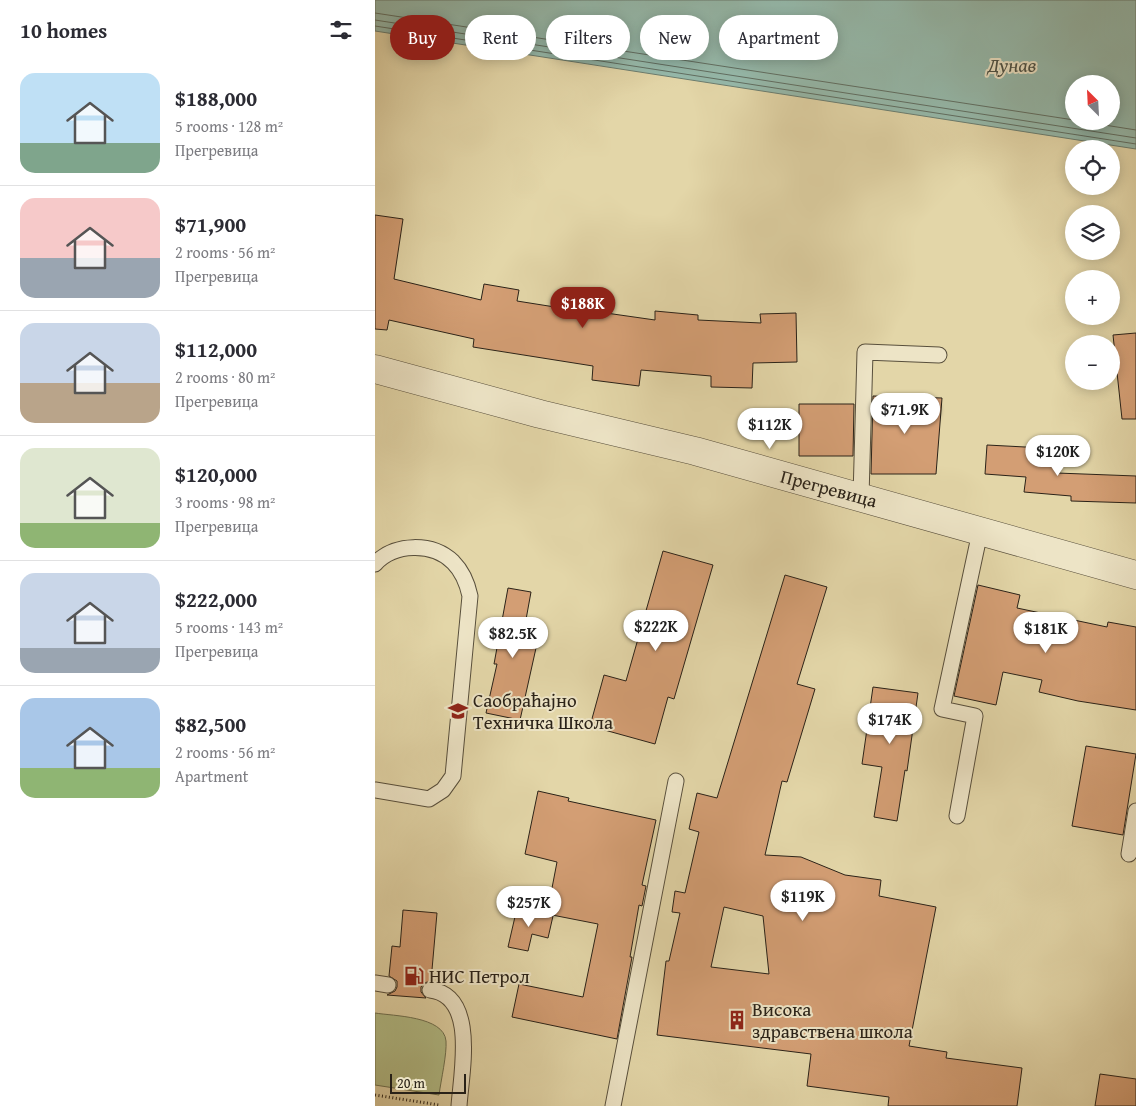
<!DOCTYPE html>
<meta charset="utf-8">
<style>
body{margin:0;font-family:"Gentium Book Plus",serif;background:#f2f2f3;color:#2b2b33;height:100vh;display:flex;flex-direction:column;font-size:19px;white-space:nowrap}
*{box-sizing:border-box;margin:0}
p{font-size:16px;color:#7c7c81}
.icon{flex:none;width:28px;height:28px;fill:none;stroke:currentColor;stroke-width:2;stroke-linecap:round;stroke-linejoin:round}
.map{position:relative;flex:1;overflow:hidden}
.drawer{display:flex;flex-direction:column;background:#fff;width:375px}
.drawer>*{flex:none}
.top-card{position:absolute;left:15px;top:15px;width:475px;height:45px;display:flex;gap:10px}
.needle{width:32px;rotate:336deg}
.buttons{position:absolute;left:690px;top:75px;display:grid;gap:10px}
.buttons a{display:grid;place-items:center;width:55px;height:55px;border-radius:50%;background:#fff;box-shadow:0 2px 12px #0003;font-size:25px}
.scale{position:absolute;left:15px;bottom:12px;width:76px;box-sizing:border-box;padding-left:5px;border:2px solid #2a2218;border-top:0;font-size:14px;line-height:18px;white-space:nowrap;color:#2a2218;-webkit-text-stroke:4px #ede4c6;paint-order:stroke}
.price{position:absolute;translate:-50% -42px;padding:0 11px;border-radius:18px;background:#fff;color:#222;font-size:16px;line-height:32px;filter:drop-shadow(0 1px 2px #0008)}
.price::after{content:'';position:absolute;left:50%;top:30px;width:15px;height:11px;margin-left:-8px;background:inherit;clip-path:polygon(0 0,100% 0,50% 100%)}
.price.active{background:#8f2418;color:#fff}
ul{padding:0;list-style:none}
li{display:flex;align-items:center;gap:15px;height:125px;padding:0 20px}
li+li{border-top:1px solid #e1e1e2}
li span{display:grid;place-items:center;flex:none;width:140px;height:100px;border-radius:15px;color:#555}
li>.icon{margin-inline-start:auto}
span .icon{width:60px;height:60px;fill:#fffc;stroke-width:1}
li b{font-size:21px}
h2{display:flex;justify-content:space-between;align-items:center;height:60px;padding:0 20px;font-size:21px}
.tag{padding:0 18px;border-radius:22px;background:#fff;box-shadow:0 2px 12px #0003;font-size:18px;line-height:45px}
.tag.active{background:#8f2418;color:#fff}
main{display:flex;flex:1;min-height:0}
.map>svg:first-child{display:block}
.green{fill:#b3be88;stroke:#6e7050}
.water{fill:#95b9ab;stroke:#6a7d70;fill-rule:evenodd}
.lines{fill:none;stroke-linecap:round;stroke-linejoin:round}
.shore{stroke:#606e62;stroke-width:1}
.building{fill:#d39e74;stroke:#2a2218;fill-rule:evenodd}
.service-casing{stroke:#584f3c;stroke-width:17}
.minor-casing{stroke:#584f3c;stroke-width:29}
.path{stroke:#2a2218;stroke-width:3;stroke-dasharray:1 2.5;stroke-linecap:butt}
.service{stroke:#ede4c6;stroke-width:15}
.minor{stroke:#ede4c6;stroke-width:28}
.labels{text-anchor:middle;stroke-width:4;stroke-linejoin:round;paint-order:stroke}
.street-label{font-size:19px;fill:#2a2218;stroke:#ede4c6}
.poi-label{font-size:19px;fill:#2a2218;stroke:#ede4c6;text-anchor:start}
.water-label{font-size:20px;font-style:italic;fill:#4a4f44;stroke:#ede4c6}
</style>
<main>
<section class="drawer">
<h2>10 homes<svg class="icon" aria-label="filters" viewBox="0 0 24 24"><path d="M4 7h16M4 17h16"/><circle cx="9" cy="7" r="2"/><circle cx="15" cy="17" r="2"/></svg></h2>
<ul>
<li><span style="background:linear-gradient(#bfe0f5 70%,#7fa58c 0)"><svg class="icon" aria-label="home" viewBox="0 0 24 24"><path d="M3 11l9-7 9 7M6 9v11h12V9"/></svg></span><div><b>$188,000</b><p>5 rooms · 128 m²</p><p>Прегревица</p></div></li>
<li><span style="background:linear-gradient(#f6c9c9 60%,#9aa5b1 0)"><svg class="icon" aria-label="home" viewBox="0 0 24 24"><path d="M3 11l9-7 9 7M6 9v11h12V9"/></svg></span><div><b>$71,900</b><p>2 rooms · 56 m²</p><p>Прегревица</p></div></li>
<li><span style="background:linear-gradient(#c9d6e8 60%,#b9a48a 0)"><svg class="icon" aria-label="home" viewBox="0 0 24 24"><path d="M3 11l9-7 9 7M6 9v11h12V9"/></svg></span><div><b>$112,000</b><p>2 rooms · 80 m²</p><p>Прегревица</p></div></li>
<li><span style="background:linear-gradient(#dfe7d0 75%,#8fb573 0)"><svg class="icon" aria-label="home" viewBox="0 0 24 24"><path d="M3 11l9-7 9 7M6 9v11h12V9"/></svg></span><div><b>$120,000</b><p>3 rooms · 98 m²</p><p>Прегревица</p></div></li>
<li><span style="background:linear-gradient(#c9d6e8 75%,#9aa5b1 0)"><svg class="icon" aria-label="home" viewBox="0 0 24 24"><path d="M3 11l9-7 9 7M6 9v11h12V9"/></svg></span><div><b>$222,000</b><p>5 rooms · 143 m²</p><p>Прегревица</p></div></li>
<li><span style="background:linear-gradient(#a9c7e8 70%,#8fb573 0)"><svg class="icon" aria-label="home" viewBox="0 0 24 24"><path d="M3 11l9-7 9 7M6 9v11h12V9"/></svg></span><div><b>$82,500</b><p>2 rooms · 56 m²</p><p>Apartment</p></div></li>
</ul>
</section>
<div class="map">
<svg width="761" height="1106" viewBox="0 0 761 1106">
<rect width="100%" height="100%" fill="#e3d6a8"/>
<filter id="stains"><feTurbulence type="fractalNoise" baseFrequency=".004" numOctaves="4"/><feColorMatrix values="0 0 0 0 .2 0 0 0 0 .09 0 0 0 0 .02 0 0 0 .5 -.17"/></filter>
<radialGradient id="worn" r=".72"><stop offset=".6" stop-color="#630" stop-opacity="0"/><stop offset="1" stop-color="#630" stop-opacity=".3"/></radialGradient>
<!-- green -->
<path class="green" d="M0,1013C18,1016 69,1016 71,1041C72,1054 66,1080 64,1095L0,1085Z"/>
<!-- water -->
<path class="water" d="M0,0H761V149L0,31ZM699,84H736V121H699Z"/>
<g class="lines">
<!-- shore -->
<path class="shore" d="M0,13L699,120
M0,20L761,138
M0,26L761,144
M704,121L761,130"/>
</g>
<!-- building -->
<path class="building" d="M0,215L28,219L19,279L106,300L109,284L144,290L142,301L224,314V312L280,320V311L323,315V320L386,323L385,314L421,313L422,362L378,363L377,388L336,387V376L266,370L264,386L217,380L218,366L98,347L99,339L14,320L12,330L0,329Z
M761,333V419H747L738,335Z
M498,396L567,398L561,474H496Z
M424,404H479L478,456H424Z
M612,445L669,448L668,466L682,467V473L761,476V503L696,501V496L649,492L651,477L610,474Z
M288,551L338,565L299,699L293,697L280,744L215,726L229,675L251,681Z
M410,575L452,587L422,684L440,689L412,782L407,781L390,855L426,857L470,875L506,880L504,896L561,907L534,1046L572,1052L571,1058L647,1068L642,1106H513L514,1097L432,1086L436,1054L282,1035L291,961H294L305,913L297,912L300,891L310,893L324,832L314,829L322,793L342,798ZM349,907L388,916L394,974L336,967Z
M603,585L645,595L642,608L732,627L733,622L761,627V710L703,701L664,692L667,680L628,672L621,705L579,696Z
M133,588L156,592L148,636L163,639L145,720L111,713L122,664H119Z
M498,687L543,693L532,771L530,770L522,821L499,817L507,767L487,764Z
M711,746L761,754L748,835L697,826Z
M163,791L194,798L193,801L281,820L267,885L271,886L267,906L264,905L255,957H257L242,1039L137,1017L144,984L208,997L223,924L172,914L182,862L150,854Z
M142,908L178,916L173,938L157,934L153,951L133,947Z
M28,910L62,913L56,981L49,983L46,987V992L51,998L12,995L20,991L22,987V981L14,976L17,946L25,947Z
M725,1074L761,1079V1106H720Z"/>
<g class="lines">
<defs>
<path id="service" d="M486,497L490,352L564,355
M0,564C19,543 57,542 78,562C87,571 92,582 95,596L78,776L68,790L54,799L0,790
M582,816L600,716L567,709L605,532
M754,854L761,811
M0,983L13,985
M55,990C103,995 86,1074 84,1106
M238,1106L301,781"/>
<path id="minor" d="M0,369L165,414L320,451L761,575"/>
</defs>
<!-- service casing -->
<use href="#service" class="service-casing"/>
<!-- minor casing -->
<use href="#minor" class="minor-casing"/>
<!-- path -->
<path class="path" d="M0,1095L64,1105"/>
<!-- service -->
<use href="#service" class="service"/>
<!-- minor -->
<use href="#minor" class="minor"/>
</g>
<!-- icons -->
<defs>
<symbol id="school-bare" viewBox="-9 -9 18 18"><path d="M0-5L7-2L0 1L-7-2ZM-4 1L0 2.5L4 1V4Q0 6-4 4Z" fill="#8f2418" stroke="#ede4c6" stroke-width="2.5" paint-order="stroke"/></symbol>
<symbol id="fuel-bare" viewBox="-9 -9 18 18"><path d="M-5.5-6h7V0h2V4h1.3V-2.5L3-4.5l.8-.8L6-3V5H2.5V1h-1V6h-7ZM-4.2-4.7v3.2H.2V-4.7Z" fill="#8f2418" stroke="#ede4c6" stroke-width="2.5" paint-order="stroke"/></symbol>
<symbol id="building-bare" viewBox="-9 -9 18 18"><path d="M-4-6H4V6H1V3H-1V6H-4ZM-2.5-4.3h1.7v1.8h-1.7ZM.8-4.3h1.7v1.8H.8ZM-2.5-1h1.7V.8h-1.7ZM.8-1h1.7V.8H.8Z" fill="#8f2418" stroke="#ede4c6" stroke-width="2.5" paint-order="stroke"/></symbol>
</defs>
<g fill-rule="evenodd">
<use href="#school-bare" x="69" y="697" width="28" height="28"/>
<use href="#fuel-bare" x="25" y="962" width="28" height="28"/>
<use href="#building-bare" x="348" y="1006" width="28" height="28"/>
</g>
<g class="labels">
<!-- street labels -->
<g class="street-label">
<text transform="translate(454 488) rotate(15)" y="7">Прегревица</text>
</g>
<!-- poi labels -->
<g class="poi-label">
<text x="98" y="707">Саобраћајно<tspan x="98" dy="22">Техничка Школа</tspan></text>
<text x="54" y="983">НИС Петрол</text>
<text x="377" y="1016">Висока<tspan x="377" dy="22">здравствена школа</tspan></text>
</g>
<!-- water labels -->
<g class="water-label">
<text x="637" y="72">Дунав</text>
</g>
</g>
<rect width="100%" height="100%" filter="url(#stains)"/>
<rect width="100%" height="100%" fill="url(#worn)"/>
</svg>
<div class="buttons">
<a><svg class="needle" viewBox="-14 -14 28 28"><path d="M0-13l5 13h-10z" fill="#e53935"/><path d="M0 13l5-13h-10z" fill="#7c7c81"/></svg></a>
<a><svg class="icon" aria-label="locate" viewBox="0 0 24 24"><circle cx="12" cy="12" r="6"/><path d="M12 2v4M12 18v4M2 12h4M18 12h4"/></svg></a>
<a><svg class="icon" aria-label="layers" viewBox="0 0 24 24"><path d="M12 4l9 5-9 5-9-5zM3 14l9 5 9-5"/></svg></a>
<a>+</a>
<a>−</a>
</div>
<div class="scale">20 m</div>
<b class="price active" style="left:208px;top:329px">$188K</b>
<b class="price" style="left:530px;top:435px">$71.9K</b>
<b class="price" style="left:395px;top:450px">$112K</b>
<b class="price" style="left:683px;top:477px">$120K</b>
<b class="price" style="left:281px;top:652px">$222K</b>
<b class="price" style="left:671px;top:654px">$181K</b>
<b class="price" style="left:138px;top:659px">$82.5K</b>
<b class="price" style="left:515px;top:745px">$174K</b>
<b class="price" style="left:428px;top:922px">$119K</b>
<b class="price" style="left:154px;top:928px">$257K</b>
<div class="top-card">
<a class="tag active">Buy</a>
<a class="tag">Rent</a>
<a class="tag">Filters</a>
<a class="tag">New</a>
<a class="tag">Apartment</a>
</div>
</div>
</main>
